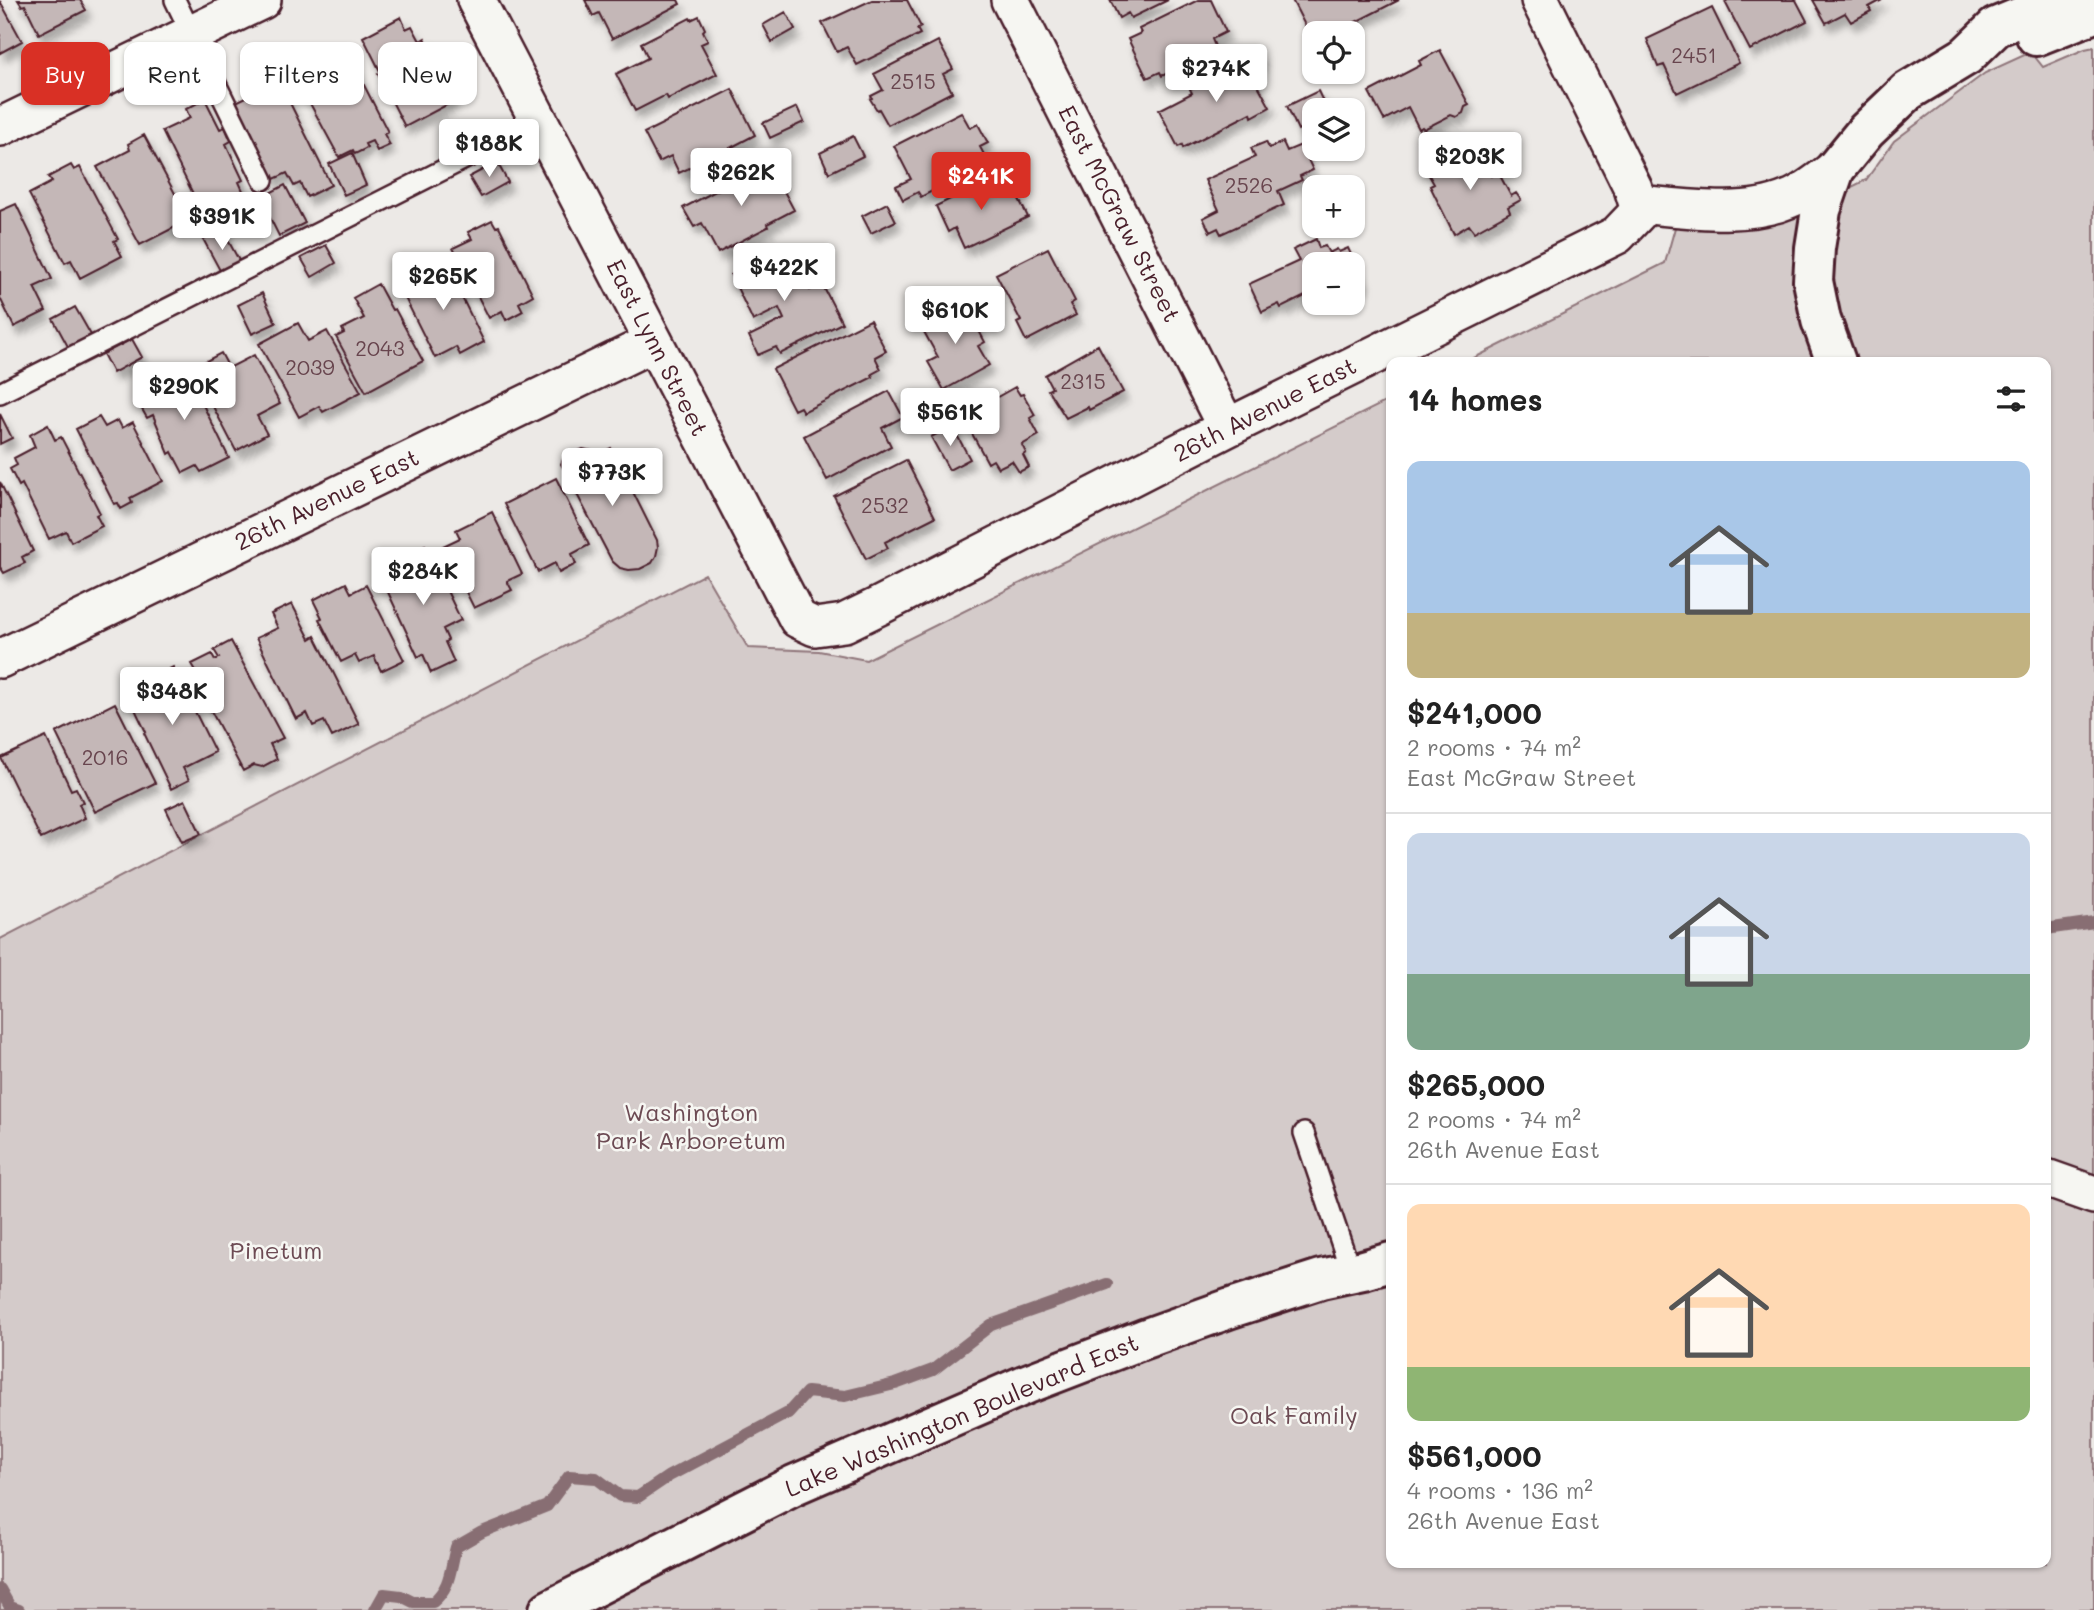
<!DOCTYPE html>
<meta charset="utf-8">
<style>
body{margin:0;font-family:Mali,sans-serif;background:#f2f2f2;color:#222;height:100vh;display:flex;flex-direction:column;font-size:26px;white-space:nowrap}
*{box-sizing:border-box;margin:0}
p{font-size:23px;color:#767676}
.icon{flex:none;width:38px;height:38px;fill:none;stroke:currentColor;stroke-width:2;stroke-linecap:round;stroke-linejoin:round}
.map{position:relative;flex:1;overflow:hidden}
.side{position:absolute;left:1386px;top:357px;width:665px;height:1211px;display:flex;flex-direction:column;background:#fff;border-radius:14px;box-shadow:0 2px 5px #0004}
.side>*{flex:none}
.banner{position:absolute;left:21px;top:42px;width:665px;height:63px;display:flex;gap:14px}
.buttons{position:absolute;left:1302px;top:21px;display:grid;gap:14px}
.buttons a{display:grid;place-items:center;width:63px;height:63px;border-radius:14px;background:#fff;box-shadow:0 2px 5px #0004;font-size:35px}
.price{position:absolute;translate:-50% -60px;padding:0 16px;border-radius:7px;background:#fff;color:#222;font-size:23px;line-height:46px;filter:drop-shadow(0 2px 4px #0008)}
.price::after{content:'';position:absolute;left:50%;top:42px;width:21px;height:16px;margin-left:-10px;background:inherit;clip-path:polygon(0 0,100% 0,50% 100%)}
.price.on{background:#d93025;color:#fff}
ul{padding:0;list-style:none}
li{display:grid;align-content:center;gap:14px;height:371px;padding:0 21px}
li+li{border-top:2px solid #e0e0e0}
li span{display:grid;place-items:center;height:217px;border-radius:14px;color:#555}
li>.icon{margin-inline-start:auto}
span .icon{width:126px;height:126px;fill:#fffc;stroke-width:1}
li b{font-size:30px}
h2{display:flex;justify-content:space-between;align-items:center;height:84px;padding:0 21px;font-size:30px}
.chip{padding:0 24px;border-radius:14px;background:#fff;box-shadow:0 2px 5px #0004;font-size:24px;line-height:63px}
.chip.on{background:#d93025;color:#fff}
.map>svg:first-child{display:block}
.green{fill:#d4cbca;stroke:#8f757a;stroke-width:2}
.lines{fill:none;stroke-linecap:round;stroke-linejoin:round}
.stream{stroke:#886e73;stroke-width:12}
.building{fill:#c4b7b7;stroke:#4a1f2b;stroke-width:2;filter:url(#shadow)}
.lane-casing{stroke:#4a1f2b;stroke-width:24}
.street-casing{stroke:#4a1f2b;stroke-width:42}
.secondary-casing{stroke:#4a1f2b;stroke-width:44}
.lane{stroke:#f6f6f2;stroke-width:19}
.street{stroke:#f6f6f2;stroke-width:37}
.secondary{stroke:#f6f6f2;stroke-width:38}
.labels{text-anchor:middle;stroke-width:5;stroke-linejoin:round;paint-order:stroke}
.number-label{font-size:21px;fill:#68454e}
.street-label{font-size:24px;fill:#4a1f2b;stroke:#f6f6f2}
.park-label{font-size:24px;fill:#6c4a53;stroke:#f6f6f2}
</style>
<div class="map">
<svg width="2094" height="1610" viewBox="0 0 2094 1610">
<defs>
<filter id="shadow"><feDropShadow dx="4.5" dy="8" stdDeviation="3.5" flood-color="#0004"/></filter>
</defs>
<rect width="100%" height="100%" fill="#ece9e6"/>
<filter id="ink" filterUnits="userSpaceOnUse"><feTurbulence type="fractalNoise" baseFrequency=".0143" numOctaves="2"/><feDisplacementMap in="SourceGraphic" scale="14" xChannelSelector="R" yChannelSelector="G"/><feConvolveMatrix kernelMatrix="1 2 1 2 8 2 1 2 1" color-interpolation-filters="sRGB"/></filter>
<g filter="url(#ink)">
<!-- green -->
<path class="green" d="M2094,47V1610H0V939L705,574L748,648L819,651L866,660L1391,399V1563H2046V362H1466L1665,263L1676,224L1789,218L1866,180L1894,141L1985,73L2031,52L2043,67L2085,49Z"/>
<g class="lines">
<!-- stream -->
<path class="stream" d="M2046,929L2094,922
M0,1589L10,1607L19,1610
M375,1610L384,1594L401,1596L413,1602H433C451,1587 450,1569 456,1547L482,1532L547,1506L569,1476L596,1478L620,1496L638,1497L669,1476L788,1413L807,1392L845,1396L895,1384L933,1370L991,1325L1107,1284"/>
</g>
<!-- building -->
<path class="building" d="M18,0H80L86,10L39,34L25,5L22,6Z
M585,0H678L680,4L612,39L599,13L593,16Z
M872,0H907L921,27L917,29L920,34L857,65L847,47L837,52L822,23Z
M1110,0H1168L1131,18L1128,13L1119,18Z
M1198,0H1211L1226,32L1212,39L1216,49L1162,76L1160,72L1147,78L1128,39L1141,33L1139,29Z
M1292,0H1399L1334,33H1314V38L1312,39Z
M1728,0H1796L1807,21L1750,50L1725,2Z
M1813,0H1882L1869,7L1871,11L1851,22L1845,13L1826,23Z
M0,1L22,41L0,53Z
M1712,8L1739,63L1677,93L1664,65L1658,67L1647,39Z
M786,12L795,29L772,42L763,25Z
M699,16L705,29L703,31L708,41L701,44L717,74L668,99L666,95L635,111L616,74L648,58L641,43L690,18L691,20Z
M401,17L406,29L412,26L420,41L425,38L444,76L443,80L454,101L405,127L378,74L381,73L363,37Z
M938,41L953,69L943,74L952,92L888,125L879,109L877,110L870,99L872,98L871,96L883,90L874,74Z
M345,48L388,132L384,134L390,145L377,151L372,141L365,144L367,148L355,154L353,150L339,157L294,74Z
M1440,50L1469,105L1465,107L1463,113L1456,117L1451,115L1424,129L1422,127L1419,129L1408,107L1384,120L1369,92L1421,65L1419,61Z
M1248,51L1261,57L1258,68L1247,65L1270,107L1252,117L1251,113L1183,148L1182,145L1178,147L1159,110L1192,93L1190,89L1208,79L1210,83L1229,74L1228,71L1244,63Z
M279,81L331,185L307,197L300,183L294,186L287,173L272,180L234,103Z
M732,89L755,135L730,148L732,152L702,167L700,163L679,173L671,156L659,162L644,133Z
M1318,91L1327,110H1314V122L1298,130L1287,106Z
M205,99L220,129L225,127L231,141L226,144L243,180L239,182L249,204L214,222L204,202L198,204L162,131L190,118L186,109Z
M797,107L804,122L770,138L763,123Z
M961,112L970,128L978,124L988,143L980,147L988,162L921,197L918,192L903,200L896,186L911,179L894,146Z
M144,135L189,220L140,245L97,167L130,150L128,144Z
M853,136L863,156L829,173L820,153Z
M1266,142L1269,148L1283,142L1287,151L1301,145L1313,170L1300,176L1302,180L1278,191L1284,205L1221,234L1218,228L1210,232L1203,218L1219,210L1205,180L1255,157L1251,148Z
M1474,145L1491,176L1498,172L1511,196L1516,193L1521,200L1508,207L1510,212L1474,232L1469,225L1454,234L1430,186L1434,184L1426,170L1444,159L1451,172L1459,168L1453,157Z
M352,153L366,185L344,195L329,164Z
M497,162L508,182L481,197L469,177Z
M769,163L794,210L767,224L768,227L718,253L702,223L694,227L683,208Z
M71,165L74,170L80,167L118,239L114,241L122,256L80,278L71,260L65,263L29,194L52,182L48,177Z
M997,176L1007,197L1016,193L1028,217L964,248L955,228L948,232L936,206Z
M285,185L305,223L279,236L260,198Z
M887,203L896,221L871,233L862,216Z
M16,204L52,279L34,287L46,311L14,327L0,298V211Z
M492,220L496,227L499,226L533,295L519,303L523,311L506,320L502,311L489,318L453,248L472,239L468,232Z
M222,229L242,266L223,276L203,239Z
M1316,239L1319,248L1325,246L1329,253L1337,249L1339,252L1348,248L1364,282L1353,288V264H1314V300L1311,293L1281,308L1279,304L1262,312L1249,284L1299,261L1293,250Z
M326,245L336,263L312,277L301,258Z
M788,247L810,290L822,284L842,323L780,354L776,347L758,355L749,336L784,319L779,308L753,321L731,275Z
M1048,248L1075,301L1070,304L1076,315L1026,341L1017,323L1021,321L996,274Z
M442,257L484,342L460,355L456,347L435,358L405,298L423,288L415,271Z
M378,284L392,310L395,309L423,361L366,392L336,337L344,333L342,329L364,318L353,298Z
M262,293L276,323L252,334L238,305Z
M954,303L959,312L967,308L985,342L978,346L989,365L944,390L928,362L938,357L923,330L933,324L929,317Z
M75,307L95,342L72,354L53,319Z
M870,320L886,351L875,357L881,369L872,374L873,377L803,412L800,407L794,410L773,369Z
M298,323L308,341L327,331L361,392L323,412L319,406L299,417L259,344Z
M132,339L142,357L113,373L103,354Z
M1098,345L1123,392L1089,410L1088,407L1066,418L1048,390L1052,388L1045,375Z
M221,353L229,368L254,355L280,404L257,416L267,434L236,451L193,368Z
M182,362L229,458L201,472L197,466L183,473L172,452L169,454L153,415L147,418L139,404L146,400L144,396L165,386L159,374Z
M1015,387L1020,395L1023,394L1035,415L1030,418L1039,435L1022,445L1026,453L1023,455L1029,467L1019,472L1012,461L998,468L993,460L988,463L964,419L970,416L969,413Z
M889,391L903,417L882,428L891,446L827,480L804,436Z
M0,414L12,438L0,444Z
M99,417L105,427L118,420L122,428L133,422L163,481L130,498L132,503L121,509L118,503L114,504L76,429Z
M48,425L55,440L61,437L100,513L96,515L102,526L71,542L66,531L49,539L22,484L19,486L10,469L17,465L14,458L35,447L30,435Z
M952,426L970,459L949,470L931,437Z
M611,448L657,540L658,547L656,556L652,563L640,569L629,570L620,568L612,561L561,464L564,457L583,449L592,451L595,456Z
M906,460L935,517L885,542L888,548L866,559L834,496Z
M556,478L589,545L572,554L576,564L559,573L555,563L538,572L504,504Z
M0,482L33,551L22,557L25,563L4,573L0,567Z
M492,512L522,574L507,581L512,590L474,608L443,546L460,538L456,530Z
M425,545L461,620L443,629L448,640L445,642L454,662L431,673L423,654L418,657L381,577L408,565L403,556Z
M346,583L351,593L366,585L404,660L381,671L374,656L359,663L355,655L341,662L319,619L322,618L313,600Z
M292,604L310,639L315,636L359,724L332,737L324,721L313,726L307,713L296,719L256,638L278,628L271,614Z
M231,641L283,738L270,744L277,759L262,767L254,765L243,771L193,677L198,674L192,664L212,654L215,660L219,658L214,650Z
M173,667L215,752L183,768L189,780L171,789L144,733L146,732L131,701L151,691L146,681Z
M115,703L155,783L95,812L56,733Z
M46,737L71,790L76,788L83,802L79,804L85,818L41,839L1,758Z
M185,800L201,834L182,842L166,809Z"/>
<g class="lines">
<defs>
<path id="lane" d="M175,0L263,180
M0,393L540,121
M1304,1133L1351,1272"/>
<path id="street" d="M476,0L798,619L815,627L844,623L879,606L1227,428L1617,235L1638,213V204L1633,188L1540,0
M1010,0L1227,428
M0,127L262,0
M1638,204C1685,208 1745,218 1789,199C1805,193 1821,179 1835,169
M0,659L654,342
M2046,1178L2094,1195"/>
<path id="secondary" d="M2036,36L2094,13
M1836,362L1821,320L1813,281L1815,248L1821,210L1835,169L1866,131L1908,91L1966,56L1996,27L2062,0
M549,1610L794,1485L1027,1384L1144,1339L1231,1308L1321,1279L1363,1270L1391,1262"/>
</defs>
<!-- lane casing -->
<use href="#lane" class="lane-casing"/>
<!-- street casing -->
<use href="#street" class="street-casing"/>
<!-- secondary casing -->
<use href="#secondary" class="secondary-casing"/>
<!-- lane -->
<use href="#lane" class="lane"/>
<!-- street -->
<use href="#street" class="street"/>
<!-- secondary -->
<use href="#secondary" class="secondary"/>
</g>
</g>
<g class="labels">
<!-- number labels -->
<g class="number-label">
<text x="1694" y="63">2451</text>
<text x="913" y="89">2515</text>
<text x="1249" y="193">2526</text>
<text x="380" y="356">2043</text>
<text x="310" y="375">2039</text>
<text x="1083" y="389">2315</text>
<text x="885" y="513">2532</text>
<text x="105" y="765">2016</text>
</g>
<!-- street labels -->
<g class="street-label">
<text transform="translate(1119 214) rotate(63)" y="8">East McGraw Street</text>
<text transform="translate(657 348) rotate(63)" y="8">East Lynn Street</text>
<text transform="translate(1265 410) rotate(-27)" y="8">26th Avenue East</text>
<text transform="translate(327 500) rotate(-26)" y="8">26th Avenue East</text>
<text transform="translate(962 1416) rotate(-23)" y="8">Lake Washington Boulevard East</text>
</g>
<!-- park labels -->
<g class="park-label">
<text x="691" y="1121">Washington<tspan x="691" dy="28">Park Arboretum</tspan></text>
<text x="276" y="1259">Pinetum</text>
<text x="1294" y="1424">Oak Family</text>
</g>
</g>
</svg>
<div class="buttons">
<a><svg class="icon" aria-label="locate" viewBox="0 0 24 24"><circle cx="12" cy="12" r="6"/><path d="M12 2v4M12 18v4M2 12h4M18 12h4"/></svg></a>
<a><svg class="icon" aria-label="layers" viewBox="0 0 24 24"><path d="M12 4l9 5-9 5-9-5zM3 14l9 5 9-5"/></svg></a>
<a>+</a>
<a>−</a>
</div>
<b class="price" style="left:1216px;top:104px">$274K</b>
<b class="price" style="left:489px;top:179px">$188K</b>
<b class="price" style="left:1470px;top:192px">$203K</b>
<b class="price" style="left:741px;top:208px">$262K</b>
<b class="price on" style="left:981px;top:212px">$241K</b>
<b class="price" style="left:222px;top:252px">$391K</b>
<b class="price" style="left:784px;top:303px">$422K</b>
<b class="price" style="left:443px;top:312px">$265K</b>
<b class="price" style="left:955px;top:346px">$610K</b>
<b class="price" style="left:184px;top:422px">$290K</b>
<b class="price" style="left:950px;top:448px">$561K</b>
<b class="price" style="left:612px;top:508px">$773K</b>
<b class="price" style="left:423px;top:607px">$284K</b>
<b class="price" style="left:172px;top:727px">$348K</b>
<div class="banner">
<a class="chip on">Buy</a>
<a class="chip">Rent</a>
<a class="chip">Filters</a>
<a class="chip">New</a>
</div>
<section class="side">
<h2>14 homes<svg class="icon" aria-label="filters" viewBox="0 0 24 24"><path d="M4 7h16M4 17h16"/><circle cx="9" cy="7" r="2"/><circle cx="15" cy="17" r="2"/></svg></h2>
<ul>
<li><span style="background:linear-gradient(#a9c7e8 70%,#c2b280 0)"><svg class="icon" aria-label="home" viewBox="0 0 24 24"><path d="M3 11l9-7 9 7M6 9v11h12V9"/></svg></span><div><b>$241,000</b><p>2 rooms · 74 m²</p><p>East McGraw Street</p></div></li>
<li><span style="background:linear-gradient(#c9d6e8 65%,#7fa58c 0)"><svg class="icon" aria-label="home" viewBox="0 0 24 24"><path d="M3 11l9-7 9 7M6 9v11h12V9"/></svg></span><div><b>$265,000</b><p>2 rooms · 74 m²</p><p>26th Avenue East</p></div></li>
<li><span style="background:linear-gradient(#ffd9b3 75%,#8fb573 0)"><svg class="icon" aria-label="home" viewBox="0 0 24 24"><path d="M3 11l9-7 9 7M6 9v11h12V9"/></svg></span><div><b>$561,000</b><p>4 rooms · 136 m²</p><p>26th Avenue East</p></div></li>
</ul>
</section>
</div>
